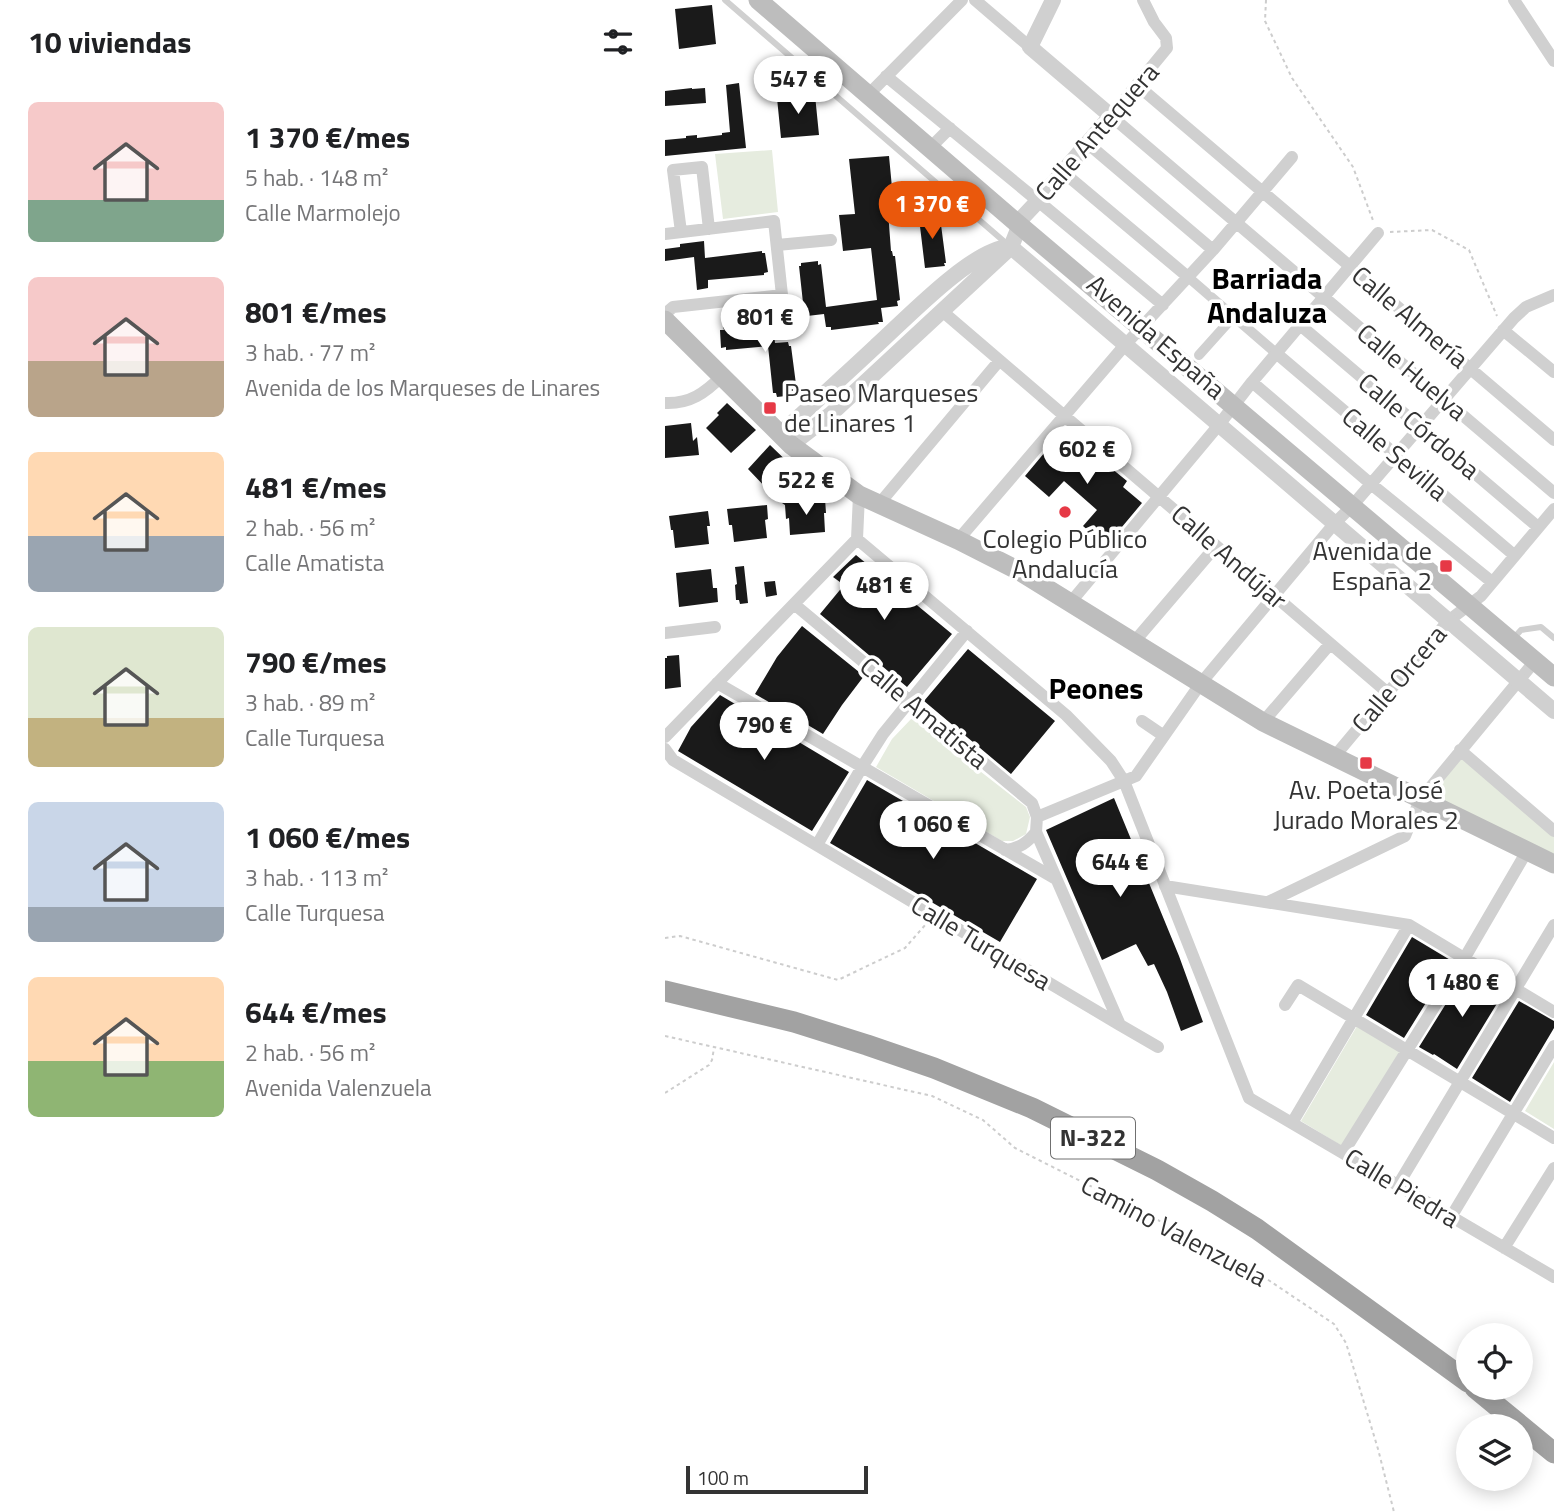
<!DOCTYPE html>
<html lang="es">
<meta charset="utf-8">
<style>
body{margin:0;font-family:"Titillium Web",sans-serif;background:#f6f6f6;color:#202124;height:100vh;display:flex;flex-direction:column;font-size:26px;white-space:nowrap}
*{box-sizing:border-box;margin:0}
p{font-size:23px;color:#757577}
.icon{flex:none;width:38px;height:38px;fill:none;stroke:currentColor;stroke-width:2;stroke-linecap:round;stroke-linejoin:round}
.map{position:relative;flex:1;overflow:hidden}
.side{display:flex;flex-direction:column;background:#fff;width:665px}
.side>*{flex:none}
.buttons{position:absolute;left:791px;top:1323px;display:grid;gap:14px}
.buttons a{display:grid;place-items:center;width:77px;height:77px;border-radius:50%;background:#fff;box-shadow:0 4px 18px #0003;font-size:35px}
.scale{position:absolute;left:21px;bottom:18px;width:182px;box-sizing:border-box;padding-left:7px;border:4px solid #333;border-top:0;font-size:19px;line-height:24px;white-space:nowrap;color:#333;-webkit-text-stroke:5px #fff;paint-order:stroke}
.price{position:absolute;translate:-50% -60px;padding:0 16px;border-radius:24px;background:#fff;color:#222;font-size:23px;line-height:46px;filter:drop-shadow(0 2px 4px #0008)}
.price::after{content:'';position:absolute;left:50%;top:42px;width:21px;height:16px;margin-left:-10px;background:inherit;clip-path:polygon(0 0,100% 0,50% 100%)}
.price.on{background:#ea580c;color:#fff}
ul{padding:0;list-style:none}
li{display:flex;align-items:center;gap:21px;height:175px;padding:0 28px}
li span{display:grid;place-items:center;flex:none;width:196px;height:140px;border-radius:10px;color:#555}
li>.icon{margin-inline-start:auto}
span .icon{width:84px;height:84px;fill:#fffc;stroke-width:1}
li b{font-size:30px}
h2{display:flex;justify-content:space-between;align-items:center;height:84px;padding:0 28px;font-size:30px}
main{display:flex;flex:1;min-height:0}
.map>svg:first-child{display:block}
.green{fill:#e6ecdf}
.building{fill:#1a1a1a}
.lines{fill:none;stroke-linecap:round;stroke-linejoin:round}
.path{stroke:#cdcdcd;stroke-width:2;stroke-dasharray:3.5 3.5;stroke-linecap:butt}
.service{stroke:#d0d0d0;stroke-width:6}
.pedestrian{stroke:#d0d0d0;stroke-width:10}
.minor{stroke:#d0d0d0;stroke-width:12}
.tertiary{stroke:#d0d0d0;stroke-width:16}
.secondary{stroke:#bdbdbd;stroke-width:19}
.trunk{stroke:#a2a2a2;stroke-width:21}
.poi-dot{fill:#e63946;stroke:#fff;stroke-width:2.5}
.labels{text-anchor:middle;stroke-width:7;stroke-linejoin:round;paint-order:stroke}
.shield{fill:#fff;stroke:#707070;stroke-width:2}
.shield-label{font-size:24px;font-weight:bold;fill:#333}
.street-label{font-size:26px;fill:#333;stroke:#fff}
.poi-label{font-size:26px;fill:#333;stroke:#fff}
.quarter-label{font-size:30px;font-weight:bold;fill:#000;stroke:#fff}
</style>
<main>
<section class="side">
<h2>10 viviendas<svg class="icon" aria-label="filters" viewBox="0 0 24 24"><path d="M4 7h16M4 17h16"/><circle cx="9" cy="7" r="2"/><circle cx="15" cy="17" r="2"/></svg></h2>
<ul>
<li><span style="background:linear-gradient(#f6c9c9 70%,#7fa58c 0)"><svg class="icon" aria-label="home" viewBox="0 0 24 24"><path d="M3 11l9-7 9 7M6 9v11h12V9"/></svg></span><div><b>1 370 €/mes</b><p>5 hab. · 148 m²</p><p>Calle Marmolejo</p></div></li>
<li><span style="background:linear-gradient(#f6c9c9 60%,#b9a48a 0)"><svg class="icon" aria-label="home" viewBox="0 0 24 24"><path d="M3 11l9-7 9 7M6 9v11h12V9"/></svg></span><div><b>801 €/mes</b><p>3 hab. · 77 m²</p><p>Avenida de los Marqueses de Linares</p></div></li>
<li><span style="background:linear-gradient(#ffd9b3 60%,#9aa5b1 0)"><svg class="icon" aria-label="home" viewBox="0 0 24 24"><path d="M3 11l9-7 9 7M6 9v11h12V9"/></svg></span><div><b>481 €/mes</b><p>2 hab. · 56 m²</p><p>Calle Amatista</p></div></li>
<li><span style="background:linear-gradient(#dfe7d0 65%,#c2b280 0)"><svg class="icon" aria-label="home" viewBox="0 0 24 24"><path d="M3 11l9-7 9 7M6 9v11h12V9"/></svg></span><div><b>790 €/mes</b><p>3 hab. · 89 m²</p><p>Calle Turquesa</p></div></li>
<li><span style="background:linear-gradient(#c9d6e8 75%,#9aa5b1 0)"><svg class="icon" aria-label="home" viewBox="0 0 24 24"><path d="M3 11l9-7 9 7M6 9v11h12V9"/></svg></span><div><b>1 060 €/mes</b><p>3 hab. · 113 m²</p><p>Calle Turquesa</p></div></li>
<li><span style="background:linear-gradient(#ffd9b3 60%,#8fb573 0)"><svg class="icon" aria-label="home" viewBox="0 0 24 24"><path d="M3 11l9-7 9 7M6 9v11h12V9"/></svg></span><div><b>644 €/mes</b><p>2 hab. · 56 m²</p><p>Avenida Valenzuela</p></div></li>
</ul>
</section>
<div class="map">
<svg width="889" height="1512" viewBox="0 0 889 1512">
<rect width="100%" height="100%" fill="#fff"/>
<!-- green -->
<path class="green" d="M107,150L113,212L58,219L50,154Z
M247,718L361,807L365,817L361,834L348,841H337L211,767L227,739Z
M796,756L889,833V855L762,796Z
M692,1026L735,1052L677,1146L636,1121Z
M889,1062V1129L860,1111Z"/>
<!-- building -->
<path class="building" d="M47,5L51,44L14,49L10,9Z
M74,83L81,148L0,156V140L21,138V136L32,135V138L57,135V133L65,132L61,85Z
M27,88V89L40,88L41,103L0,106V91Z
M150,95L154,135L116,138L112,98Z
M224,156L228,198H222L226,251H227L228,256H230L235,300L232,301L233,306L216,308L218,322H213L214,324L166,330V327H161L159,314L142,316V311L139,312L134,266H136V263L153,261V265L156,264L161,307L212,300L206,248L178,251L174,215L190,214L184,159Z
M273,213L274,217H275L281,263H279L280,266L260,268L254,218H256V215Z
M39,241L40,258L97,251V253H100L103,272L99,273V275L43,280V288L32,290L29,257L0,261V249L15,247V244Z
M104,324V326H108L110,343L123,342L124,346H126L132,392H130V395L112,397L111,393H108L103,346L61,350V347L56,348L55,330H59L58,327Z
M62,403L91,430L66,453L41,428L54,415L52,413Z
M26,423L28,441L32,437L34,455L0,458V426Z
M395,434L421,456L425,451L462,481L458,487L477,503L441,546L418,526L432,510L399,481L384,497L360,476Z
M105,445L132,471L119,486L118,482L107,494L83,469Z
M160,499L161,513H159L160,532L125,535L124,518L121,519L120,505L117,503Z
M102,505L103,519L100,520L102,538L69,542L67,525H64L62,509Z
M43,511L45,526H42L44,544L10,548L8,530H6L4,516Z
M191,555L287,634L242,687L155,614L179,585L168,577Z
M79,566L83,603L75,604L74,600H71L70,585L72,584L70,567Z
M46,569L48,588H52L53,602L14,607L11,573Z
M110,581L112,595L101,597L99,582Z
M137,626L199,676L177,705L158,734L90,694L112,657Z
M303,649L390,721L346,774L259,701Z
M14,655L16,687L0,689V658H2V656Z
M55,695L184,772L147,831L13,751L26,727Z
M202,780L372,879L335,942L165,843Z
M449,798L514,956L538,1022L516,1031L502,992L489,964L483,966L471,944L437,960L381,830Z
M747,937L787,961L739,1038L701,1015Z
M802,970L839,992L792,1069L769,1054L768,1055L754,1047Z
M854,1001L889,1021V1028L845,1102L807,1078Z"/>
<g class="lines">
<!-- path -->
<path class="path" d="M601,0L600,21L627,78L688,167L709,223
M725,232L767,230L804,250L832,316
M0,938L15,936L173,980L240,948L261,924
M0,1036L267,1096L318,1120L350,1148L578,1263L669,1324L681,1343L713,1449L729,1512
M0,1093L44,1065L47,1060L49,1048"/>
<!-- service -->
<path class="service" d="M60,0L342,244
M847,640L856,630L876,627L889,638"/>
<!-- pedestrian -->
<path class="pedestrian" d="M523,277L611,353
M534,355L569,316"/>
<!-- minor -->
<path class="minor" d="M310,0L365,47
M478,0L489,22L501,38L502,48L446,116L889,493
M849,0L889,61
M221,76L373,201L498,305
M472,85L889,440
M203,95L297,0
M422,143L548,250
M265,148L285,128
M398,172L523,277
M16,232L8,170L37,167L44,229
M0,234L109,221L117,295L8,307L0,314
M112,245L166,240
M277,311L723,693
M635,325L873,527
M838,330L889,372
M611,353L849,555
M587,382L706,484L827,582
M0,403C25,404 40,393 57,376
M214,504L334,361
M192,539L401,715L446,761L459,781L584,1098L889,1277
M293,540L460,345L548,250L627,157
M405,603L553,426L587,382L713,233
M129,604L367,803L372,817L371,832L455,1025L493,1047
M0,633L50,627
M469,642L551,546
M52,683L391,879
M477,721L499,736
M598,722L665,644
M0,737L192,539L194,495
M0,749L8,760L455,1025
M795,750L889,831
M669,757L783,621L816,596L889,509
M372,817L471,776L536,683L669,524L687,506L849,318L861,307L889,295
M152,845L197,767L218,734L302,631
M340,850C355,848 362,843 371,832
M500,886L744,925L889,1012
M603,902L740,836L755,800L870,661
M620,1005L633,985L889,1138
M627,1123L744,925
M678,1153L799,959L862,851
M733,1185L889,925
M786,1217L889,1046
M839,1248L889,1168"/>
<!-- tertiary -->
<path class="tertiary" d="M346,247L889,711
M115,434C147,405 179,376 211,346C240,320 306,250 343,247
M126,445L166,414L346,247L358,217L373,201L446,116L365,47L388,0"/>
<!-- secondary -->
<path class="secondary" d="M93,0L353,224L889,677
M0,320L126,445L194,495L293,540L354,571L598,722L889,864"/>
<!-- trunk -->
<path class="trunk" d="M0,991L129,1022L202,1045L269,1068L367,1108L492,1170L547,1201L592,1229L803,1382
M810,1388L889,1453"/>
</g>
<!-- markers -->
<g class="poi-dot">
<rect x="98" y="401" width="14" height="14" rx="3.5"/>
<circle cx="400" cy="512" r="7"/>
<rect x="774" y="559" width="14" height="14" rx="3.5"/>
<rect x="694" y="756" width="14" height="14" rx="3.5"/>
</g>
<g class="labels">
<!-- shield labels -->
<rect class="shield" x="386" y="1117.5" width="84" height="41" rx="5"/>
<g class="shield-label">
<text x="428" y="1146">N-322</text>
</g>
<!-- street labels -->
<g class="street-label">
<text transform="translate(432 132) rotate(-49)" y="9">Calle Antequera</text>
<text transform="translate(745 317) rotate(40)" y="9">Calle Almería</text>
<text transform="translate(491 337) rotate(41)" y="9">Avenida España</text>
<text transform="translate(747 372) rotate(40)" y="9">Calle Huelva</text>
<text transform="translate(754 426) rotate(40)" y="9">Calle Córdoba</text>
<text transform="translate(730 454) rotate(40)" y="9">Calle Sevilla</text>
<text transform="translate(564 557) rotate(41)" y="9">Calle Andújar</text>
<text transform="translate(734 679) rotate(-50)" y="9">Calle Orcera</text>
<text transform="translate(259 713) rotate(40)" y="9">Calle Amatista</text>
<text transform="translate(316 943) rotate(31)" y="9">Calle Turquesa</text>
<text transform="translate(737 1188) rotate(31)" y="9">Calle Piedra</text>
<text transform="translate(509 1231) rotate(28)" y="9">Camino Valenzuela</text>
</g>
<!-- poi labels -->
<g class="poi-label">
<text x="119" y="402" text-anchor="start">Paseo Marqueses<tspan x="119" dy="30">de Linares 1</tspan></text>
<text x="400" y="548">Colegio Público<tspan x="400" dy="30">Andalucía</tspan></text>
<text x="767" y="560" text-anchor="end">Avenida de<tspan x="767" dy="30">España 2</tspan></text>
<text x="701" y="799">Av. Poeta José<tspan x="701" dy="30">Jurado Morales 2</tspan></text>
</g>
<!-- quarter labels -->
<g class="quarter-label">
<text x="602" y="289">Barriada<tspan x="602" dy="34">Andaluza</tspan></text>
<text x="431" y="699">Peones</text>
</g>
</g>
</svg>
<div class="buttons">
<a><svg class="icon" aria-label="locate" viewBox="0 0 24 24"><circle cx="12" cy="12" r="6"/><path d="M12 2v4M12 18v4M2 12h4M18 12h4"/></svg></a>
<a><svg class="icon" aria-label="layers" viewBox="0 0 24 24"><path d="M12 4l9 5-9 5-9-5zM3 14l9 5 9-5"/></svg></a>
</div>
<div class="scale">100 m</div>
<b class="price" style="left:133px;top:116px">547 €</b>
<b class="price on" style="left:267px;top:241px">1 370 €</b>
<b class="price" style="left:100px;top:354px">801 €</b>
<b class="price" style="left:422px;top:486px">602 €</b>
<b class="price" style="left:141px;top:517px">522 €</b>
<b class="price" style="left:219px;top:622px">481 €</b>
<b class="price" style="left:99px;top:762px">790 €</b>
<b class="price" style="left:268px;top:861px">1 060 €</b>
<b class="price" style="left:455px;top:899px">644 €</b>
<b class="price" style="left:797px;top:1019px">1 480 €</b>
</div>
</main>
